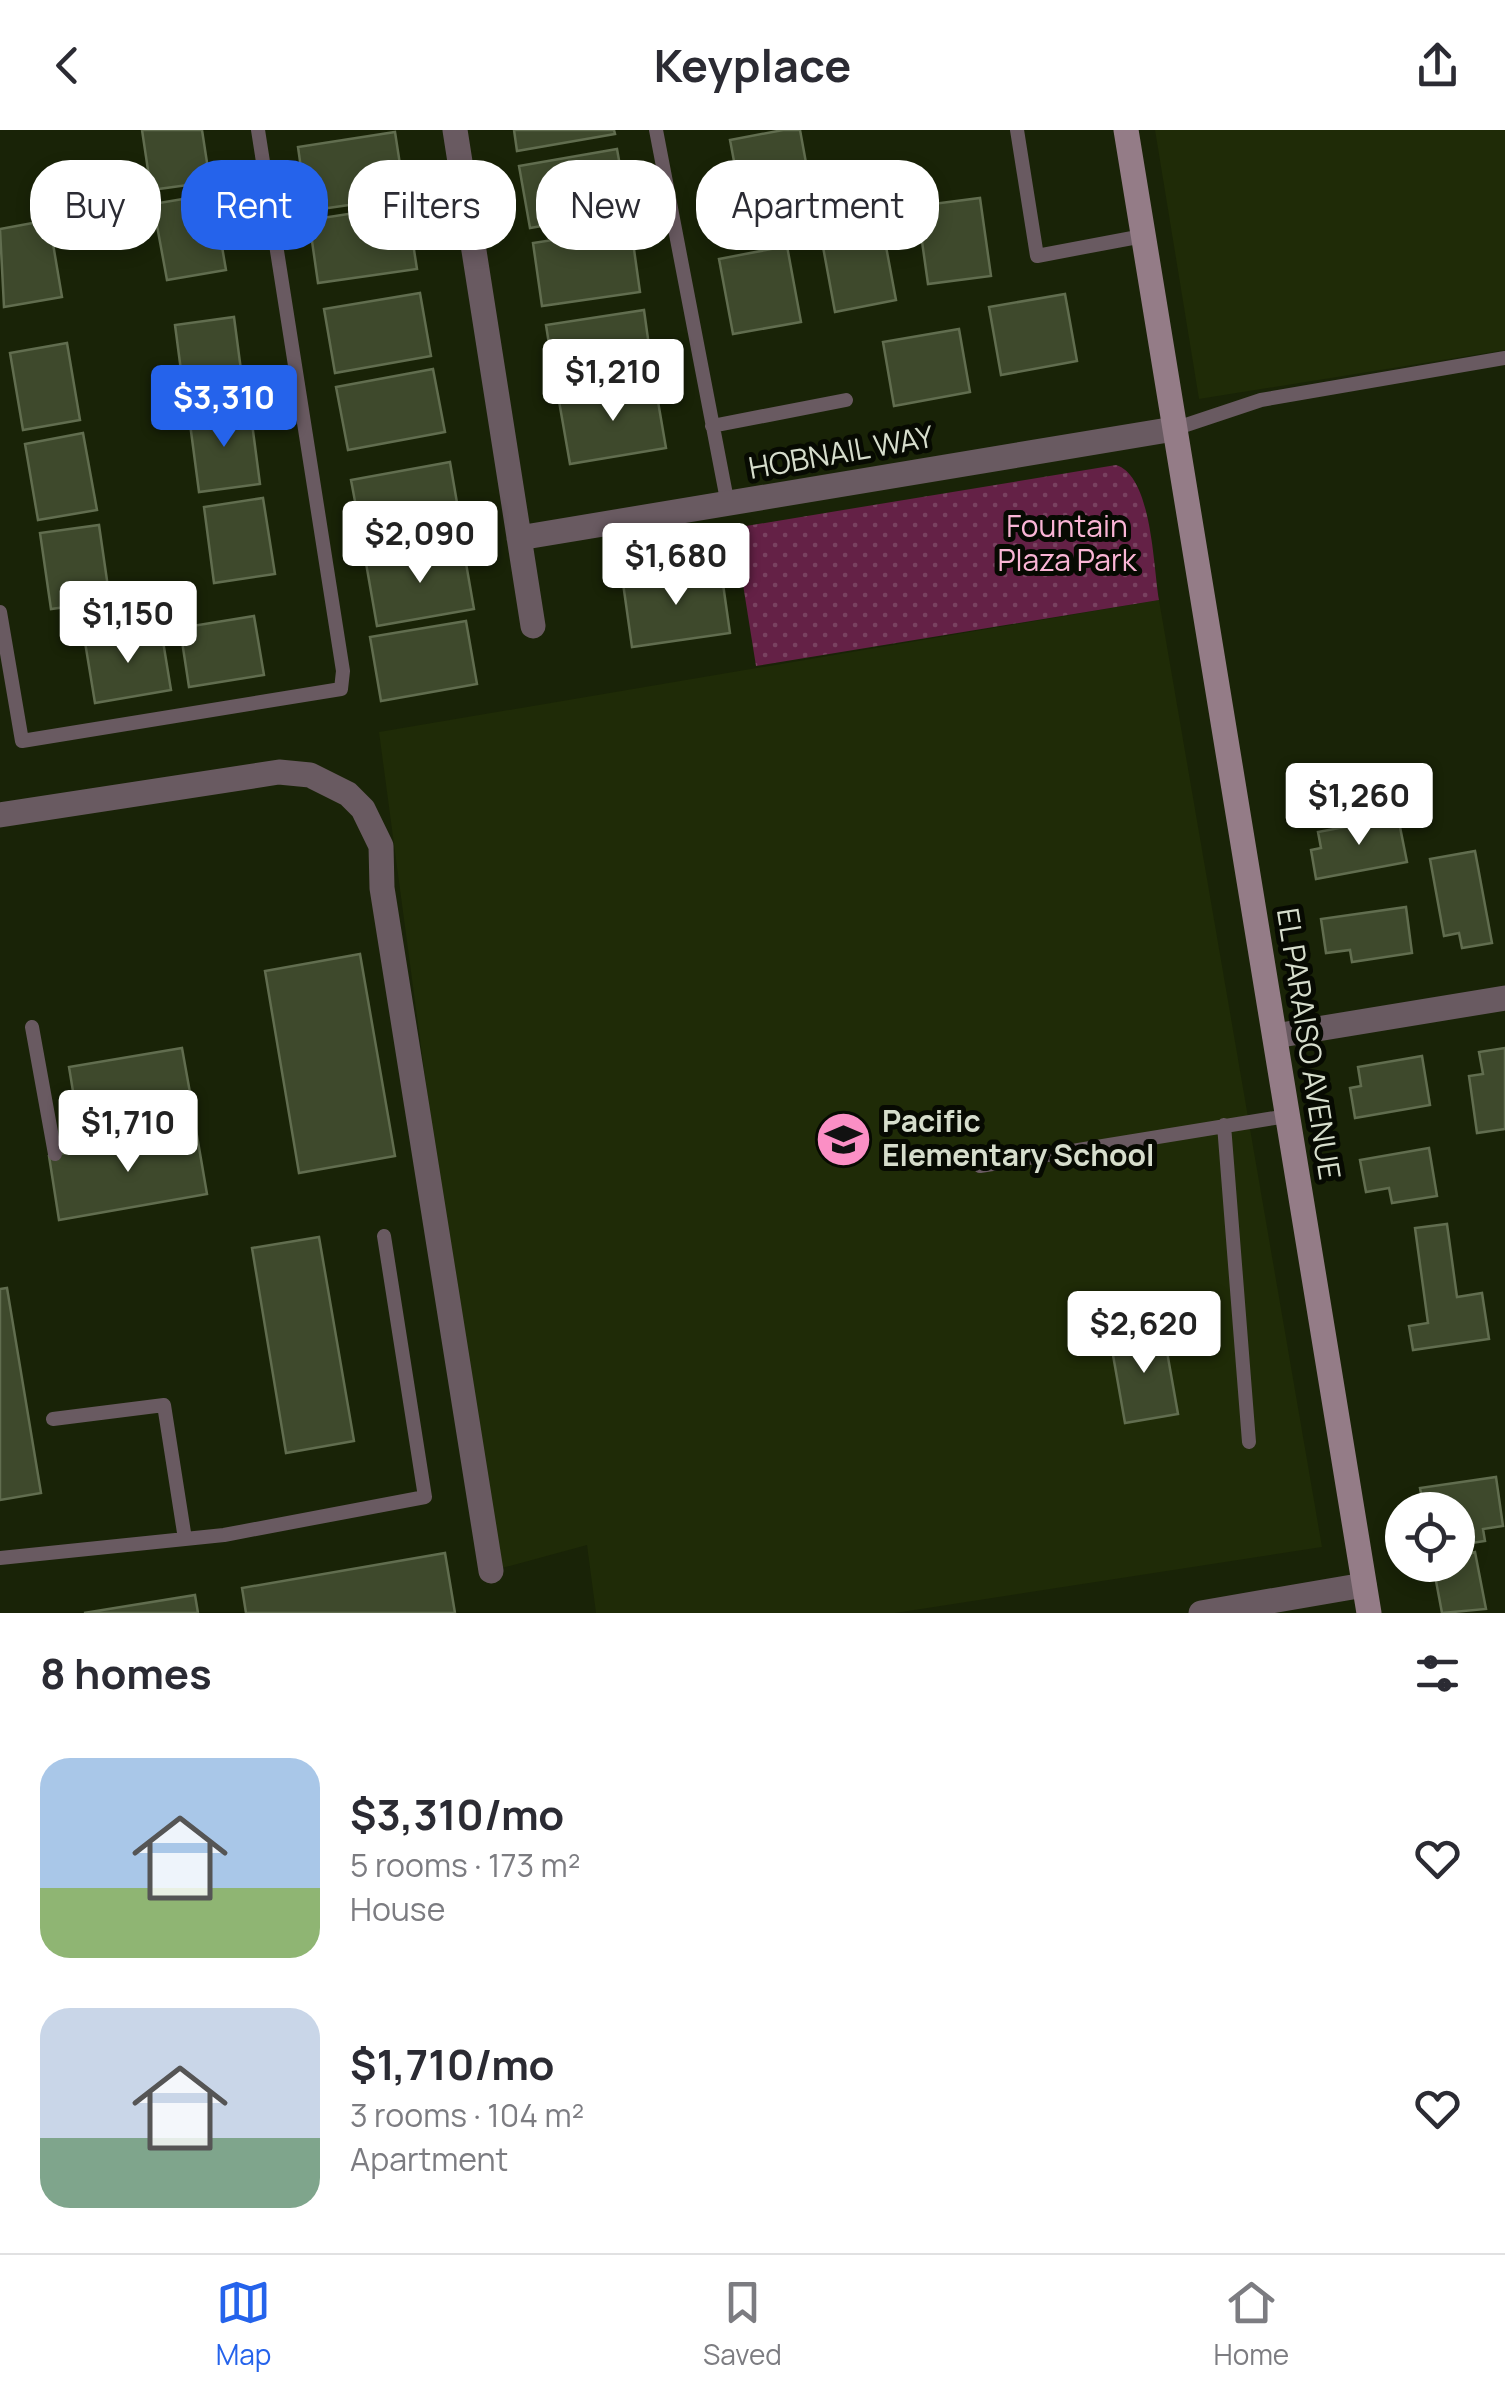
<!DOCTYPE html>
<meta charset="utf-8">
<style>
body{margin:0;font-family:Manrope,sans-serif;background:#f2f2f3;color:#2b2b33;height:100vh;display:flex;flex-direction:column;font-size:38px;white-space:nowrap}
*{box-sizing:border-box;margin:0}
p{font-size:32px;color:#7c7c81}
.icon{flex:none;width:55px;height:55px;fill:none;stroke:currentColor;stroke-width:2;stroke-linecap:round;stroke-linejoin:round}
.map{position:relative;height:1483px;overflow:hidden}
.sheet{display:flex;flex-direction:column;background:#fff;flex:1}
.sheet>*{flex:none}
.banner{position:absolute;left:30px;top:30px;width:1000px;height:90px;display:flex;gap:20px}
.buttons{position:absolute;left:1385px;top:1362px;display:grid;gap:20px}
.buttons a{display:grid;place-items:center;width:90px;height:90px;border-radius:50%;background:#fff;box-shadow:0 5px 15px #0003;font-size:50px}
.price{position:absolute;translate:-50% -85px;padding:0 22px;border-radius:10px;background:#fff;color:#222;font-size:32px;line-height:65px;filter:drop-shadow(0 2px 5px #0008)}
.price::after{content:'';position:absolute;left:50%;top:60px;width:30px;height:22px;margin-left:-15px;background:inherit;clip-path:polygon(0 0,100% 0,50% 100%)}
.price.active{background:#2563eb;color:#fff}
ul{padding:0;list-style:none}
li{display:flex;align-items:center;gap:30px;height:250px;padding:0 40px}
li span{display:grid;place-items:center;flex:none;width:280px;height:200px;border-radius:30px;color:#555}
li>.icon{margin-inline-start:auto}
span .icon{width:120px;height:120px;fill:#fffc;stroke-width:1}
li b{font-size:42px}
h2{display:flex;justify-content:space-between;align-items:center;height:120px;padding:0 40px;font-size:42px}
.pill{padding:0 35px;border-radius:40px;background:#fff;box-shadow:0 5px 15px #0003;font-size:35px;line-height:90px}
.pill.active{background:#2563eb;color:#fff}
header{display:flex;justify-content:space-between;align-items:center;height:130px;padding:0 40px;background:#fff;font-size:45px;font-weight:700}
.tab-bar{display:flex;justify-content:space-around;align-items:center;height:140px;border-top:2px solid #e1e1e2;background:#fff;font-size:28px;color:#7c7c81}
.tab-bar a{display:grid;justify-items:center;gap:5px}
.tab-bar .active{color:#2563eb}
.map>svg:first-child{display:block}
.built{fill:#1f2b07}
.park{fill:url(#park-dots)}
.building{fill:#3e492c;stroke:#616d4f;stroke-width:2.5}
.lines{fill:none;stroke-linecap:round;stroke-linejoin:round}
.lane{stroke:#695a61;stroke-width:14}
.street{stroke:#695a61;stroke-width:25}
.secondary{stroke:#947c87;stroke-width:25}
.labels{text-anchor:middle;stroke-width:10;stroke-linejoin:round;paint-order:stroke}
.street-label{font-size:30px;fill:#d6ddcc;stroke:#070a02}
.park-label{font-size:30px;fill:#fab5d5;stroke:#070a02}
.poi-label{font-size:30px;font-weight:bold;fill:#d6ddcc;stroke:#070a02;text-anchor:start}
</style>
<header><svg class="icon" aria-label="back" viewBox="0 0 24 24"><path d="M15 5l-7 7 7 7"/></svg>Keyplace<svg class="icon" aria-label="share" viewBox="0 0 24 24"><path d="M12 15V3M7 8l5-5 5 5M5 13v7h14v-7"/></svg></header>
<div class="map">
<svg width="1505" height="1483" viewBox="0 0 1505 1483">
<defs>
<pattern id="park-dots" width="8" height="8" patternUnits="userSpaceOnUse" patternTransform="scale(2.5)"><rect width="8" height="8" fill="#642146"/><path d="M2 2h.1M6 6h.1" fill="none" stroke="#794160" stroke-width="1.8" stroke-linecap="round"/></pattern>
</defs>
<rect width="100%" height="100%" fill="#192307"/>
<!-- built -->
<path class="built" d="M1155,0H1505V220L1199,269Z
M1159,470L1322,1417L895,1483H596L587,1415L491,1441L379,602Z"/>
<!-- park -->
<path class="park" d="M1116,335C1152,346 1153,435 1159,470L756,536L734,398Z"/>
<!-- building -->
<path class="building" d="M142,0H202L210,52L151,60Z
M514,0H614L615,4L517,21Z
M783,0H800L813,71L744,84L730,10Z
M395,2L405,67L307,81L298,17Z
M617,19L628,81L530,98L519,36Z
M213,64L226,140L167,150L153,74Z
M980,68L991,146L928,154L917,76Z
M407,75L417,139L318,153L309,90Z
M49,90L62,167L4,177L0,99Z
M882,95L896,170L835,182L821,106Z
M631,98L640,162L542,176L533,113Z
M787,116L801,192L733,204L719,129Z
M420,163L431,226L335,243L324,179Z
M1065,164L1077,231L1001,245L989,177Z
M644,180L653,245L556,259L546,195Z
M234,187L244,263L185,271L175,195Z
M959,199L970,262L894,276L883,212Z
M67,213L80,290L23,300L10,223Z
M433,239L445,302L348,320L336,257Z
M655,254L666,318L570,334L559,271Z
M250,278L260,354L199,362L189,286Z
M83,303L97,380L38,390L25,314Z
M450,332L461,396L363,414L351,350Z
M263,368L275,444L214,453L204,377Z
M99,395L110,471L51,479L40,403Z
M463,416L474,479L377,496L366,433Z
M721,440L730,503L632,517L623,453Z
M254,486L264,545L189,557L180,498Z
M466,491L477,554L381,571L370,507Z
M161,499L171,560L95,573L85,512Z
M1398,687L1407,732L1316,749L1311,720L1321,718L1318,702Z
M1475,721L1492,813L1462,818L1459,803L1444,806L1430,729Z
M1406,777L1412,823L1352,832L1350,820L1326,823L1321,789Z
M360,824L395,1026L299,1043L265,841Z
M182,918L194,985L80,1004L69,937Z
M1505,918V999L1477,1003L1469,946L1483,944L1479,922Z
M1422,926L1430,975L1355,988L1350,958L1361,956L1358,937Z
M196,1000L207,1064L59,1090L49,1026Z
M1429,1018L1437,1066L1392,1073L1389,1058L1366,1062L1360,1030Z
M1447,1094L1457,1167L1482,1163L1489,1209L1413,1220L1409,1196L1428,1193L1415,1098Z
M319,1107L354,1311L286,1323L252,1118Z
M7,1158L41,1363L0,1370V1159Z
M1163,1199L1178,1284L1125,1293L1110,1208Z
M1496,1347L1503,1396L1483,1399L1485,1411L1458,1415V1380H1424L1420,1358Z
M1475,1422L1486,1479L1442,1483L1433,1435H1458V1426Z
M445,1423L455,1483H246L242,1458Z
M195,1465L198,1483H84Z"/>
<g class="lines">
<!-- lane -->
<path class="lane" d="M656,0L728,375
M1017,0L1037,126L1143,106
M712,296L846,270
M1174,299L1261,270L1505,228
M0,482L22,611L341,559L343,541L258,0
M32,897L55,1024
M1224,995L1249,1312
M980,1036L1287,986
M53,1289L164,1275L185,1409
M0,1428L224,1405L425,1367L384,1106"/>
<!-- street -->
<path class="street" d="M455,0L533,496
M519,408L1174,299
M0,685L279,642L310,645L348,664L363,679L381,716L382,758L491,1441
M1275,906L1505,868
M1201,1483L1364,1455"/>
<!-- secondary -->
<path class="secondary" d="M1126,0L1369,1483"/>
</g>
<!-- icons -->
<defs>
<symbol id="school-disc" viewBox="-11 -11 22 22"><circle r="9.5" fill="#fb8fc5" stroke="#070a02"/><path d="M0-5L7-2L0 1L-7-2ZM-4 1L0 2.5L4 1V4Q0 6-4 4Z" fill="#111"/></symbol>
</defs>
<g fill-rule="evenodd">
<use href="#school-disc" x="812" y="978" width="63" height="63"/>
</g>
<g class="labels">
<!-- street labels -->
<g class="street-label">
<text transform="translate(841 323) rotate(-10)" y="10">HOBNAIL WAY</text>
<text transform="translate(1308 914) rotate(81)" y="10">EL PARAISO AVENUE</text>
</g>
<!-- park labels -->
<g class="park-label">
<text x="1067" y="407">Fountain<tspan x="1067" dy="34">Plaza Park</tspan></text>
</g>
<!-- poi labels -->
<g class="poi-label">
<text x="882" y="1002">Pacific<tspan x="882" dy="34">Elementary School</tspan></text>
</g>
</g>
</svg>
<div class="buttons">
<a><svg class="icon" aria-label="locate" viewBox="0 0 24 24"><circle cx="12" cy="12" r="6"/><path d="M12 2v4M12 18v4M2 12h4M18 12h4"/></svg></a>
</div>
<b class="price" style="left:613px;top:294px">$1,210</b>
<b class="price active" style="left:224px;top:320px">$3,310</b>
<b class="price" style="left:420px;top:456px">$2,090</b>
<b class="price" style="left:676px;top:478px">$1,680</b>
<b class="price" style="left:128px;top:536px">$1,150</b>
<b class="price" style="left:1359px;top:718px">$1,260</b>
<b class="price" style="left:128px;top:1045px">$1,710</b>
<b class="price" style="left:1144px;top:1246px">$2,620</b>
<div class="banner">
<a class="pill">Buy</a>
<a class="pill active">Rent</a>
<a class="pill">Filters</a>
<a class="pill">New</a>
<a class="pill">Apartment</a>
</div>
</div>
<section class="sheet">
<h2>8 homes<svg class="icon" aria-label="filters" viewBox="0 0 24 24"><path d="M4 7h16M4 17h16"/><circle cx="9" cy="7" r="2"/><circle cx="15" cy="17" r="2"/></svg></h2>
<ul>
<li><span style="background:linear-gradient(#a9c7e8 65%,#8fb573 0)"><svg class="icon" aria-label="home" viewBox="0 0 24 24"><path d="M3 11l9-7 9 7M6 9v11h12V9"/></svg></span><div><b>$3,310/mo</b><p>5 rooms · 173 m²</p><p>House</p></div><svg class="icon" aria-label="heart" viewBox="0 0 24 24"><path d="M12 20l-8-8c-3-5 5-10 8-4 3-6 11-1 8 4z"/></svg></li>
<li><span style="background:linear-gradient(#c9d6e8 65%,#7fa58c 0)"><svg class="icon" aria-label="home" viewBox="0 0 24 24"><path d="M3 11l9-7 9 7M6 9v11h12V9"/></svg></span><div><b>$1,710/mo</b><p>3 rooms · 104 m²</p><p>Apartment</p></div><svg class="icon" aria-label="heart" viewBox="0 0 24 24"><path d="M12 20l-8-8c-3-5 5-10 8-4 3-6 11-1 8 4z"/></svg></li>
</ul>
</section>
<nav class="tab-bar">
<a class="active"><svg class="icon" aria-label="map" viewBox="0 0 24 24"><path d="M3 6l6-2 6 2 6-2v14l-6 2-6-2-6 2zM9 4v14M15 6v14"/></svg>Map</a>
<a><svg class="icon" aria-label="saved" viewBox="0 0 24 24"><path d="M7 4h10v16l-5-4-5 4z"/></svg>Saved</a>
<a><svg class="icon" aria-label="home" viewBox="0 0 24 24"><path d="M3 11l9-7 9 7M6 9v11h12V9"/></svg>Home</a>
</nav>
